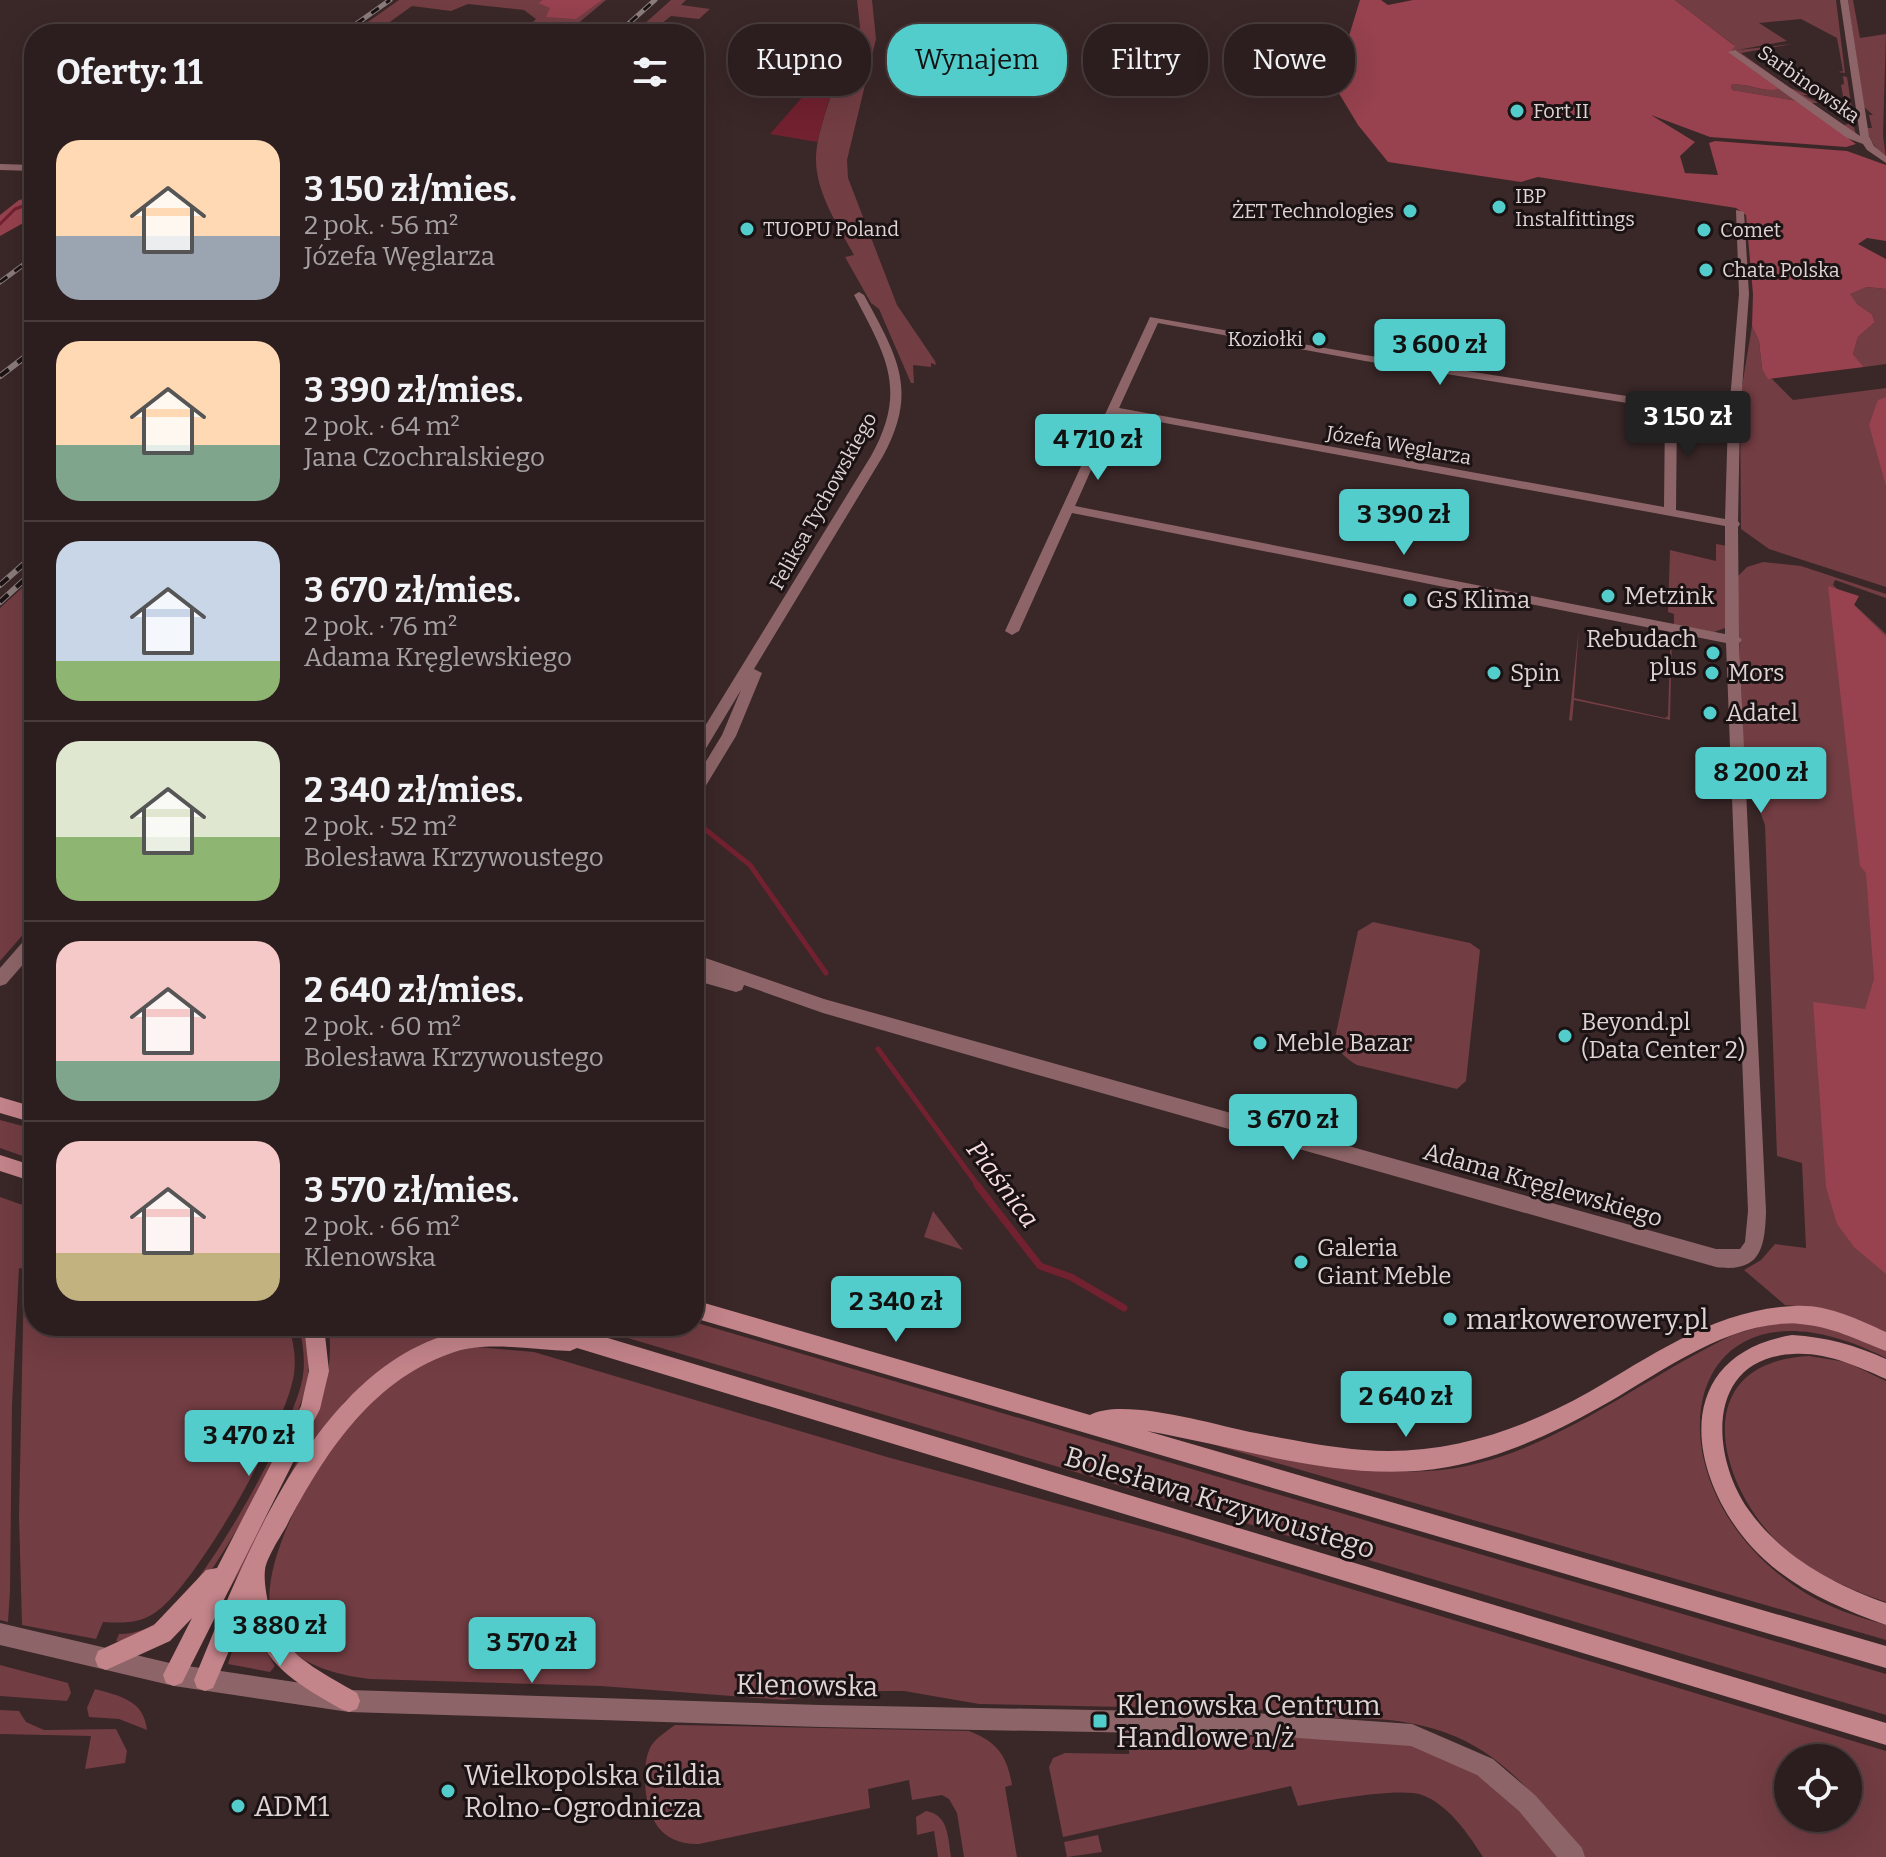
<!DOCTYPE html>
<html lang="pl">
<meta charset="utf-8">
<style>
body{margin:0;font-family:Bitter,serif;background:#342627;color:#f1f3f6;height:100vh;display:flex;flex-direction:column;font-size:30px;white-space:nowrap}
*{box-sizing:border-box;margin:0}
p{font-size:26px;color:#a6a2a4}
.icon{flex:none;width:44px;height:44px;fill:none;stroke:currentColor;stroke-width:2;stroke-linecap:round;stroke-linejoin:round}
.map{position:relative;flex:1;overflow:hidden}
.details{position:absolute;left:24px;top:24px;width:680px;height:1312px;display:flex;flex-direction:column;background:#2c1d1e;border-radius:32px;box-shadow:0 8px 32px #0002,0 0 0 2px #483b3c}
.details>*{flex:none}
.banner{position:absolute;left:728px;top:24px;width:760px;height:72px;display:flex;gap:16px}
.controls{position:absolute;left:1774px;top:1744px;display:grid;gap:16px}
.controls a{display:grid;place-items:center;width:88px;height:88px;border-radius:50%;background:#2c1d1e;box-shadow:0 8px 32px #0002,0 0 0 2px #483b3c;font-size:40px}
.price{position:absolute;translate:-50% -68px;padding:0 18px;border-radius:8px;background:#53cdcb;color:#111;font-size:26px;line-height:52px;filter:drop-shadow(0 2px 4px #0008)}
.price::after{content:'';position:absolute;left:50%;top:48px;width:24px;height:18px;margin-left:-12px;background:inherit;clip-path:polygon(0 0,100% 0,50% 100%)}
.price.selected{background:#222;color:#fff}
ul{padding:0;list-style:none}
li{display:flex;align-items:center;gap:24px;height:200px;padding:0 32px}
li+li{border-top:2px solid #483b3c}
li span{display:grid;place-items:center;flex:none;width:224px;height:160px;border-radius:24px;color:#555}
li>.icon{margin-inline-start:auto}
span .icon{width:96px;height:96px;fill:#fffc;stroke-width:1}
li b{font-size:34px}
h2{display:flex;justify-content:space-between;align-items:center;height:96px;padding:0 32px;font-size:34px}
.chip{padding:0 28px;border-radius:32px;background:#2c1d1e;box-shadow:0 8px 32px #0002,0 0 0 2px #483b3c;font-size:28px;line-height:72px}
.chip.selected{background:#53cdcb;color:#111}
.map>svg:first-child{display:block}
.green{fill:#723d43;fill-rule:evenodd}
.forest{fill:#97424e}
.water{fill:#722130}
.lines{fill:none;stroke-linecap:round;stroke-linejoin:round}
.stream-far2{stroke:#722130;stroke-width:3}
.stream-far1{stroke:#722130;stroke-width:5}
.stream{stroke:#722130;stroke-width:7}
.street{fill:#8d6568;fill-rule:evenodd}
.secondary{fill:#c3848a;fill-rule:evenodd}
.rail-far1-casing{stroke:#8b7c7c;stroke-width:5}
.rail-casing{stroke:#8b7c7c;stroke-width:6}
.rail-far1{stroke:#1b1213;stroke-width:3;stroke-dasharray:9;stroke-linecap:butt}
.rail{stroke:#1b1213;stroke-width:4;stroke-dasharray:11;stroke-linecap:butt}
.poi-dot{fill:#53cdcb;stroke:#1b1213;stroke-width:3}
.labels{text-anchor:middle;stroke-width:6;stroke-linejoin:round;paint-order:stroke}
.far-street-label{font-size:20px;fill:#dfd3d3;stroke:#1b1213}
.far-poi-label{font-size:20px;fill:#dfd3d3;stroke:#1b1213;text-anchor:start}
.poi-label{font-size:24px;fill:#dfd3d3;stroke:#1b1213;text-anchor:start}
.street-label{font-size:24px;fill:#dfd3d3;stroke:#1b1213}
.water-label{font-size:26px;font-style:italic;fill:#f6dcde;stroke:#1b1213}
.near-poi-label{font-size:28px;fill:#dfd3d3;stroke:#1b1213;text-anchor:start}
.near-street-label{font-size:28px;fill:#dfd3d3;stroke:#1b1213}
</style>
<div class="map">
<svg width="1886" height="1857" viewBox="0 0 1886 1857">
<rect width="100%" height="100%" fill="#3a2728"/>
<!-- green -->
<path class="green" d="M399,0H606L576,25L561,27L568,30L566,34H551L552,30L532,23L536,19L524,10L468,4L451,11L412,6L373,34H351Z
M671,0H686L681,5L710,9L699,19L671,16L649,34H633Z
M857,0H872L876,39L847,160L848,178L897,305L935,361L936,365L931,363V367L913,365L914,383H911L879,309L871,303L845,257L854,255C838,225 815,192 816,157C817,131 830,102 836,78L842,77L860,27Z
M1675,0H1836L1845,73L1838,72L1843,71L1837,38L1801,19L1759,23L1787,41L1737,50L1793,44L1741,53L1790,88L1810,95H1803L1819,103H1811L1841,126L1848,124L1841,85L1844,84L1843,76L1847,77L1852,109H1848L1856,134H1844L1798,101L1732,90L1731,85C1748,82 1765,95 1781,88L1730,53L1734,45Z
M1848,0H1853L1860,38L1886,34L1883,135L1886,158C1876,148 1870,142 1867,128H1872L1869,115H1873L1864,107Z
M1867,287L1886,289V364L1864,367L1853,354L1858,337L1875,322L1872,314L1857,304L1849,294Z
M1752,326L1759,341L1762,369L1793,400L1886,388V587L1769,549L1741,529L1740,398Z
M1716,544L1728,546V627L1714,632L1674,625V614L1668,612L1670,550L1716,561Z
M1763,562L1801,566L1886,594V598L1835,580L1833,585L1886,634V1332L1828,1309L1785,1305L1744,1270L1761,1260L1775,1244L1806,1248L1802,1163L1777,1156L1765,825L1744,768L1737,577L1747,567Z
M34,577V922L0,961V608Z
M1579,627L1574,698L1665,718L1668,716L1670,650L1667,640L1672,637L1670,720L1574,700L1572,721L1569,720Z
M1373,922L1470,943L1480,950L1466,1081L1457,1089L1357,1065C1345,1058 1338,1052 1335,1038L1358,931Z
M0,1120L34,1129V1160L0,1148Z
M0,1197L34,1209V1326H288C294,1342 296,1358 294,1374C287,1424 197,1584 156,1612C139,1624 123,1623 103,1622L96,1639L22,1625L19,1516L24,1276L23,1269L19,1268L12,1405L10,1591L8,1622L0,1620Z
M933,1211L963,1250L924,1237Z
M694,1322L1886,1674V1715L588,1326H694Z
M1810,1323L1870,1342L1886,1351V1358C1675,1251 1636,1490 1807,1594C1832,1609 1859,1617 1886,1625V1640L1198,1440C1274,1454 1351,1476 1428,1471C1540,1465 1635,1381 1733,1335L1769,1324Z
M299,1326H305C307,1347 311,1367 306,1387C296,1430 208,1591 174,1616C160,1626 140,1633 125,1641H116L119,1634C136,1634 151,1628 164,1617C204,1587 292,1430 302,1381C306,1362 303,1344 299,1326Z
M328,1326H451L457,1330L387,1365L345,1401L320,1435L220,1605L222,1592C261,1522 344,1408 328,1326Z
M477,1347L534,1352L887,1457L1180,1537L1886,1751V1857H1583C1507,1754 1462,1715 1329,1718L1325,1711L979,1704L904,1691H838L784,1700L601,1686L369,1679C248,1664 254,1591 299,1502C317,1467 340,1428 368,1400C393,1375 442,1352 477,1347ZM1788,1758H1848V1818H1788Z
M1809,1356L1846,1362L1886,1381V1602C1849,1589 1814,1574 1784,1548C1717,1488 1685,1362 1809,1356Z
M250,1610L256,1635L275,1666L270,1672L228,1664L244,1613Z
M0,1665L68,1683L71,1693L67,1701L0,1696Z
M95,1689C120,1696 144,1700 147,1730L119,1719L89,1717L87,1708Z
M0,1710L19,1711L26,1722L44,1730L116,1729L127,1751L125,1763L85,1769L91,1736L0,1734Z
M675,1725L969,1731C997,1742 1007,1755 1012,1785L1005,1787L1017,1857H964L957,1813L949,1799L942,1795L912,1800L909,1780L868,1789L870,1808L699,1844C660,1845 647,1818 645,1783C645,1770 645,1757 651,1746C657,1737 667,1731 675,1725Z
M1181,1736L1380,1739C1465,1750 1508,1794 1561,1857H1483C1469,1835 1448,1804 1422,1795C1399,1787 1324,1801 1298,1806L1291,1786L1063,1837L1049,1767L1053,1758L1065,1753L1129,1754V1746Z
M926,1811C949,1815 948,1838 951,1857H938L934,1831L917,1835L916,1817Z
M1098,1835L1102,1852L1067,1857L1064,1842Z"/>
<!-- forest -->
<path class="forest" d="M543,0H602L576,19L546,17L550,8L538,3Z
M1360,0H1381L1388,5L1413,0H1675L1735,46L1730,53L1781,88C1766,95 1748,82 1731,85L1732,90L1798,101L1856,144L1846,147L1710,137L1651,115L1695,142L1680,156L1685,173L1718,175L1709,143L1715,141L1847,151L1886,165V241L1867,238L1858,244L1886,259V289L1867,287L1850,294L1857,304L1872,314L1875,322L1858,337L1853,354L1864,367L1768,379L1762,369L1759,341L1752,326L1753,294L1746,215L1736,208L1538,177L1521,182L1388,162L1358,125L1334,85Z
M34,197V217L0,236V215L19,200Z
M1886,397V486L1869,425L1878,400Z
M1828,586L1859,596L1854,605L1886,637V1274L1854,1247L1837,1224L1826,1187L1813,1002L1865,1009L1874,979L1866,873L1860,866Z"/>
<!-- water -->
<path class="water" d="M820,77L835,78L817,142L770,134Z"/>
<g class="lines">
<!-- stream-far2 -->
<path class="stream-far2" d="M0,224L15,209L34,202"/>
<!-- stream-far1 -->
<path class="stream-far1" d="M701,826L750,865L826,973
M878,1049L979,1187"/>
<!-- stream -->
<path class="stream" d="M977,1185L1040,1266L1071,1277L1124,1308"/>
<!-- street -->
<path class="street" d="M1840,0H1848L1869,136L1874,146L1886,156V163L1867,150L1863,144L1847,138L1728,52L1735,50L1860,136Z
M0,164L34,165V171L0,170Z
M1736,210L1744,212L1749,294L1740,416L1738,521L1740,524L1738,527L1739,637L1742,640L1739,643L1766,1211C1765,1249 1760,1273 1716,1267L1010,1067L823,1013L744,985L742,990L736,992L694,980V954L824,999L1716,1249H1740L1745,1242L1748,1211L1726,643L1072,513L1019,631L1012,635L1005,631L1150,317L1365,355L1729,412L1739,294ZM1158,323L1365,361L1665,409L1664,507L1119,408ZM1677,410L1728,419L1725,519L1676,510ZM1116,414L1725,526V634L1075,506Z
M859,292L864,295C897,356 919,390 883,456L754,669L762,673L736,736L699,797L694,798V781L722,735L741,690L699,760L694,761V744L871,456C908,390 886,356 854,295Z
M34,935V952L6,984L0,986V968L28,936Z
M0,1623L174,1664L349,1690L821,1705L1254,1713L1412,1724L1493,1759L1535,1795L1582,1848L1585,1857H1557L1519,1811L1477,1775L1411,1746L1254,1735L821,1727L349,1712L174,1686L0,1645Z"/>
<!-- secondary -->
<path class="secondary" d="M0,1097L34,1107V1123L0,1113Z
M0,1155L34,1166V1182L0,1171Z
M694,1300L1090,1415C1122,1397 1213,1424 1250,1432C1288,1439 1325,1447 1364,1450C1445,1456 1519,1431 1589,1392C1653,1355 1717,1309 1794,1306C1827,1304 1857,1319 1886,1332V1351C1855,1339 1833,1327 1800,1324C1730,1318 1658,1375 1600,1407C1552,1434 1502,1457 1448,1467C1348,1485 1245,1448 1147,1431L1886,1646V1668L694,1318Z
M304,1326H324L329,1371L320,1409L182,1683L174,1686L166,1683L163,1675L192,1618L170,1641L106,1670L98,1667L95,1659L98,1651L154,1625L206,1570L217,1568L301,1406L309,1371Z
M527,1326H568L1886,1723V1745L577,1348L570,1351C532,1350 486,1340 449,1354C370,1382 323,1456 286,1527C280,1537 266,1559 265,1570C263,1584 270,1617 277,1630C293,1660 329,1676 357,1693L360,1701L357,1709L349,1712L341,1709C294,1682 261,1664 248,1607L213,1688L205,1691L197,1688L194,1680C243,1561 314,1372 450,1334C476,1327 503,1329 529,1330Z
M1792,1335C1826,1337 1855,1345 1886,1359V1379C1856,1366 1827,1352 1793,1354C1706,1358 1710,1454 1748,1509C1781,1556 1833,1584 1886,1603V1625C1836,1607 1787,1586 1751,1546C1685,1472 1672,1355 1792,1335Z"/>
<defs>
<path id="rail-far1" d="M342,34L390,0
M617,34L655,0
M0,282L34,257"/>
<path id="rail" d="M0,376L34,350
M0,585L34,555
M0,602L34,571"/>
</defs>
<!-- rail-far1 casing -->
<use href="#rail-far1" class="rail-far1-casing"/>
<!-- rail casing -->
<use href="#rail" class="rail-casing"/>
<!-- rail-far1 -->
<use href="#rail-far1" class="rail-far1"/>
<!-- rail -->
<use href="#rail" class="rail"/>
</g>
<!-- markers -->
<g class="poi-dot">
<circle cx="1517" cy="111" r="8"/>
<circle cx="1499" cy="207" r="8"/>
<circle cx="1410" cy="211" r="8"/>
<circle cx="747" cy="229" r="8"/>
<circle cx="1704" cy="230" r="8"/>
<circle cx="1706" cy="270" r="8"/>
<circle cx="1319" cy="339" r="8"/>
<circle cx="1608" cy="596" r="8"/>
<circle cx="1410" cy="600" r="8"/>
<circle cx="1713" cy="653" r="8"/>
<circle cx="1494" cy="673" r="8"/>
<circle cx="1712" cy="673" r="8"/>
<circle cx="1710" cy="713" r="8"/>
<circle cx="1565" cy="1036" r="8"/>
<circle cx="1260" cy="1043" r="8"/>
<circle cx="1301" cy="1262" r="8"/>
<circle cx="1450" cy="1319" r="8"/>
<rect x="1092" y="1713" width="16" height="16" rx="4"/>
<circle cx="448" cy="1791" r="8"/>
<circle cx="238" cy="1806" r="8"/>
</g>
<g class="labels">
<!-- far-street labels -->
<g class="far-street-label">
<text transform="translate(1809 84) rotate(35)" y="7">Sarbinowska</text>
<text transform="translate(1399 445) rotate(10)" y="7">Józefa Węglarza</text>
<text transform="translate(823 501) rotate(-61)" y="7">Feliksa Tychowskiego</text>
</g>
<!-- far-poi labels -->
<g class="far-poi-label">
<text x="1533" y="118">Fort II</text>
<text x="1515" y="203">IBP<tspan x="1515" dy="23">Instalfittings</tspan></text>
<text x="1394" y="218" text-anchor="end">ŻET Technologies</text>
<text x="763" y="236">TUOPU Poland</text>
<text x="1720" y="237">Comet</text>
<text x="1722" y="277">Chata Polska</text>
<text x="1303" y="346" text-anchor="end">Koziołki</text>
</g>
<!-- poi labels -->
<g class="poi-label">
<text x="1624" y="604">Metzink</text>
<text x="1426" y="608">GS Klima</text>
<text x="1697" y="647" text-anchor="end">Rebudach<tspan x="1697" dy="28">plus</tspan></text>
<text x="1510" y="681">Spin</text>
<text x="1728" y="681">Mors</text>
<text x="1726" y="721">Adatel</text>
<text x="1581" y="1030">Beyond.pl<tspan x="1581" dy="28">(Data Center 2)</tspan></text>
<text x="1276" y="1051">Meble Bazar</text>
<text x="1317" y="1256">Galeria<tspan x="1317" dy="28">Giant Meble</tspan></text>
</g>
<!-- street labels -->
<g class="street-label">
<text transform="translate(1543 1185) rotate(16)" y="8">Adama Kręglewskiego</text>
</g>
<!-- water labels -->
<g class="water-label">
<text transform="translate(1003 1184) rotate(53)" y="9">Piaśnica</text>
</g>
<!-- near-poi labels -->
<g class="near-poi-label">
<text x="1466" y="1329">markowerowery.pl</text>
<text x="1116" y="1715">Klenowska Centrum<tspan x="1116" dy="32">Handlowe n/ż</tspan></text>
<text x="464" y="1785">Wielkopolska Gildia<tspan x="464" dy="32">Rolno-Ogrodnicza</tspan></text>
<text x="254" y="1816">ADM1</text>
</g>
<!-- near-street labels -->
<g class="near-street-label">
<text transform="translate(1220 1502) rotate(17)" y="10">Bolesława Krzywoustego</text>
<text transform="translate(807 1685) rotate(1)" y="10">Klenowska</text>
</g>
</g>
</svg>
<div class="controls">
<a><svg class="icon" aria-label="locate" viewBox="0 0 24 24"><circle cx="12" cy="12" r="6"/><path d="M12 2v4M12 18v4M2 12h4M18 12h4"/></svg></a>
</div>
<b class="price" style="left:1440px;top:387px">3 600 zł</b>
<b class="price selected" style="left:1688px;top:459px">3 150 zł</b>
<b class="price" style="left:1098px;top:482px">4 710 zł</b>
<b class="price" style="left:1404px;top:557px">3 390 zł</b>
<b class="price" style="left:1761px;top:815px">8 200 zł</b>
<b class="price" style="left:1293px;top:1162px">3 670 zł</b>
<b class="price" style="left:896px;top:1344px">2 340 zł</b>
<b class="price" style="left:1406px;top:1439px">2 640 zł</b>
<b class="price" style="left:249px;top:1478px">3 470 zł</b>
<b class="price" style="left:280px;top:1668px">3 880 zł</b>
<b class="price" style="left:532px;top:1685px">3 570 zł</b>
<div class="banner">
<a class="chip">Kupno</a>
<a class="chip selected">Wynajem</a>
<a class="chip">Filtry</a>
<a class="chip">Nowe</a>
</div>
<section class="details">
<h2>Oferty: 11<svg class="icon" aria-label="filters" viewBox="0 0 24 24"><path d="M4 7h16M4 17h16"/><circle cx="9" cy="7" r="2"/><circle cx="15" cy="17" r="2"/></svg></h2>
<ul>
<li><span style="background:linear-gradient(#ffd9b3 60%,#9aa5b1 0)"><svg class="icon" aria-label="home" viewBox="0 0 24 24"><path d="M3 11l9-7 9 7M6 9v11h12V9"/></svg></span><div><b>3 150 zł/mies.</b><p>2 pok. · 56 m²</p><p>Józefa Węglarza</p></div></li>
<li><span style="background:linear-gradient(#ffd9b3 65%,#7fa58c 0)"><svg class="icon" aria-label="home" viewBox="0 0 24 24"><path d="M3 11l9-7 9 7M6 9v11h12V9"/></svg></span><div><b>3 390 zł/mies.</b><p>2 pok. · 64 m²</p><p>Jana Czochralskiego</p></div></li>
<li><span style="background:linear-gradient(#c9d6e8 75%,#8fb573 0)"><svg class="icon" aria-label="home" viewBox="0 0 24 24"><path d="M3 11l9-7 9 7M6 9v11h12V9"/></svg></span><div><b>3 670 zł/mies.</b><p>2 pok. · 76 m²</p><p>Adama Kręglewskiego</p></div></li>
<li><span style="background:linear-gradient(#dfe7d0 60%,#8fb573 0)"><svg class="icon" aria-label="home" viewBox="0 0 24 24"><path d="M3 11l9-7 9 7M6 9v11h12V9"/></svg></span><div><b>2 340 zł/mies.</b><p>2 pok. · 52 m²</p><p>Bolesława Krzywoustego</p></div></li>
<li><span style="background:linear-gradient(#f6c9c9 75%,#7fa58c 0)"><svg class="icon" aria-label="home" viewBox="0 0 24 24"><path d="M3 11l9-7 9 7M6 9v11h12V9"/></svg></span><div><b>2 640 zł/mies.</b><p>2 pok. · 60 m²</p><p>Bolesława Krzywoustego</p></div></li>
<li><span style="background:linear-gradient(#f6c9c9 70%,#c2b280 0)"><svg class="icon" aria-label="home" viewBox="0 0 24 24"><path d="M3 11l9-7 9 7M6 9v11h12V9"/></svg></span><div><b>3 570 zł/mies.</b><p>2 pok. · 66 m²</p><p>Klenowska</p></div></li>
</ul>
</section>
</div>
